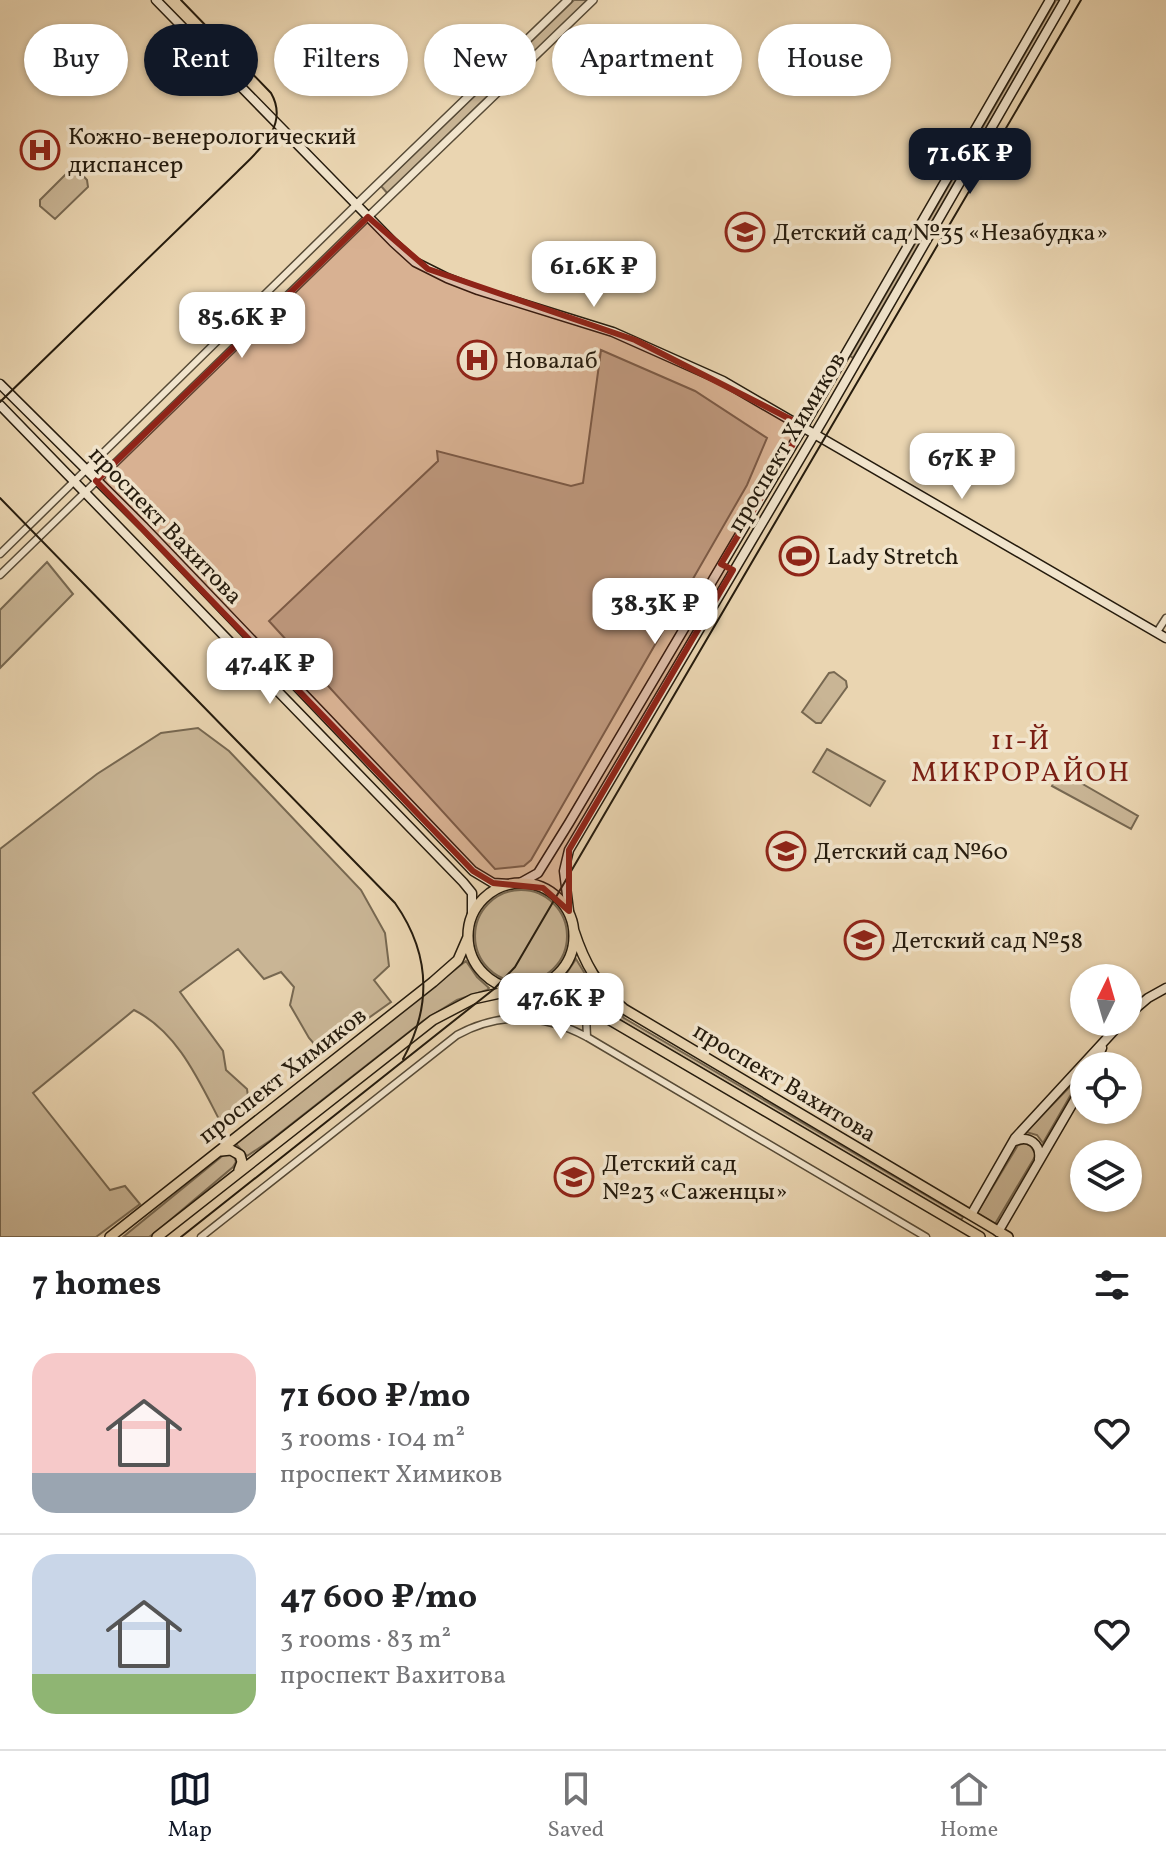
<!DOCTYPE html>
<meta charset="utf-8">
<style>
body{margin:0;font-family:Vollkorn,serif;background:#f6f6f6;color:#202124;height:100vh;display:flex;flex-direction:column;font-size:30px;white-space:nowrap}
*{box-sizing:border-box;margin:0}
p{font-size:26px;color:#757577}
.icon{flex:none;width:44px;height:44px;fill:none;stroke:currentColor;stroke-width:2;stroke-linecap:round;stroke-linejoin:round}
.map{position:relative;height:1237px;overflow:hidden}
.details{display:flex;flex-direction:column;background:#fff;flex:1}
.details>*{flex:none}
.top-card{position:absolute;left:24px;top:24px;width:1118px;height:72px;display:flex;gap:16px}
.needle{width:52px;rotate:5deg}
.fabs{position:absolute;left:1070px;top:964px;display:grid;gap:16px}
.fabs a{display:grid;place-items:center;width:72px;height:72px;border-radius:50%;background:#fff;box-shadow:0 2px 6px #0004;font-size:40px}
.price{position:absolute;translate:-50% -68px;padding:0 18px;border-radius:16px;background:#fff;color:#222;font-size:26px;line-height:52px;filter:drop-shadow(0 2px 4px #0008)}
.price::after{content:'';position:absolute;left:50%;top:48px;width:24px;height:18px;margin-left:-12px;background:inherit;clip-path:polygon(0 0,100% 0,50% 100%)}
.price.current{background:#111827;color:#fff}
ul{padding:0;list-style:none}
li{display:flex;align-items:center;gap:24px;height:200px;padding:0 32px}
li+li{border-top:2px solid #e0e0e0}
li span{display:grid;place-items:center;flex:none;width:224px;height:160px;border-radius:24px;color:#555}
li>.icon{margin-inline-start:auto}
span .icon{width:96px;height:96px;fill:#fffc;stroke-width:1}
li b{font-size:34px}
h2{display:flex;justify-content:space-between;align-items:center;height:96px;padding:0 32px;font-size:34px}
.pill{padding:0 28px;border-radius:36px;background:#fff;box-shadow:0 2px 6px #0004;font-size:28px;line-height:72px}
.pill.current{background:#111827;color:#fff}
.dock{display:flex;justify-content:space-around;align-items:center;height:112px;border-top:2px solid #e0e0e0;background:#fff;font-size:22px;color:#757577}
.dock a{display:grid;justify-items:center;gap:4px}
.dock .current{color:#111827}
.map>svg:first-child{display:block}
.green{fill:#c9b595;stroke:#776851;stroke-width:2}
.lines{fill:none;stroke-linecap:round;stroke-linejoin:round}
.minor-casing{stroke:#564a36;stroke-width:9}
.tertiary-casing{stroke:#564a36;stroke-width:10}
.secondary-casing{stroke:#251b0d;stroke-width:11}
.primary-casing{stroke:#251b0d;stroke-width:12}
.minor{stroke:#f1e4cc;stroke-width:6}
.tertiary{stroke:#f1e4cc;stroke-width:7}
.secondary{stroke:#f1e4cc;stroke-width:8}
.primary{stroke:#ead5b1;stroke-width:9}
.tram{stroke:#251b0d;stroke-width:2}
.marked{fill:#8f2418;fill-opacity:0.2;stroke:#8f2418;stroke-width:6;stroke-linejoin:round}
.labels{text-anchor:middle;stroke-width:7;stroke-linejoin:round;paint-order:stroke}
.poi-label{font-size:24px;fill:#251b0d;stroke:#f1e4cc;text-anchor:start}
.street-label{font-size:24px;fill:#251b0d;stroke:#f1e4cc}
.quarter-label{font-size:28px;letter-spacing:2px;fill:#7a1f14;stroke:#f1e4cc}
</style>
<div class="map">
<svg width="1166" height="1237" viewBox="0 0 1166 1237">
<rect width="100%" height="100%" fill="#ead5b1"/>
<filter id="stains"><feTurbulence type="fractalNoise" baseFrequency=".0025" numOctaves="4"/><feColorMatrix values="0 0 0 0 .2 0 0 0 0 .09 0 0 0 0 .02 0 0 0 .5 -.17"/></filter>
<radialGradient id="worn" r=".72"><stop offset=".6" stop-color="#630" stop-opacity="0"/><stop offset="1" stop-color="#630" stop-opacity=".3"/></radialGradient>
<!-- green -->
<path class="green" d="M574,0H590L388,194L381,186Z
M1056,0H1060L853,358L850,356Z
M71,169H77L87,180L88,187L55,219L40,206V200Z
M601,350L695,391L767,438L747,485L531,860L524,866L495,869L269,621L438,461L437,451L571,486L583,483Z
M47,562L73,594L0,668V610Z
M834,672L846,681L847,687L821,723H816L802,712L829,673Z
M198,728L229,751L361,890L385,933L389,966L374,980L391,1002L321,1052L309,1038L290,1005L294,987L281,972L264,979L238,949L180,992L223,1051L226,1070L247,1089L249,1104L221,1123C199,1081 178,1032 134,1010L33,1093L110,1190L125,1186L140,1204L96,1237H0V849L97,774L161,733Z
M827,749L885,781L870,806L813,772Z
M1067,775L1138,816L1131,829L1052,786L1056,779L1062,782Z
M475 936a46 46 0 1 1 92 0a46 46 0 1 1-92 0Z
M576,959L593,987L624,1018L963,1217L961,1220L596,1006L572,994L553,990L552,987L566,974Z
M466,961L477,977L489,988L487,990L457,1000L423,1021L271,1140L247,1156L235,1143Z
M1084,1072L1043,1143L1037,1135L1026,1132Z
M1025,1143L1031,1146L1036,1155L995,1224L977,1213L1018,1145Z
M226,1153L234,1156L236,1162L233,1167L156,1232L149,1237H123Z"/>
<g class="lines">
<defs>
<path id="minor" d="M0,554L356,205
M0,575L368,217
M1157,632L1166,618
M582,1005L586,1015L587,1037
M201,1237L457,1035C501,1011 544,1014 587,1037L926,1237"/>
<path id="tertiary" d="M356,205L568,0
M368,217L593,0"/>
<path id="secondary" d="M156,0L393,242L415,262L447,278L478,290L613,332L723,381L1166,638
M0,384L143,526L473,871L493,883L512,884
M0,405L463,882L472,893V915
M520,883L538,873L569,823L804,426L1050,0
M569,911L564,871L569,850L823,420L1065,0
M1128,1015L1148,998L1166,988
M1094,1066L1102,1048
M1015,1141C1029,1135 1041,1144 1039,1159
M971,1215L1015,1138L1122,1022
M998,1232L1084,1084"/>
<path id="primary" d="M468 936a53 53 0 1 1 106 0a53 53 0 1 1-106 0Z
M574,931C584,962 598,988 624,1009L1008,1237
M529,989L563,997L600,1014L980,1237
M221,1151L231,1150L240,1155L242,1162L239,1170
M110,1237L433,982L458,960L468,937
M157,1237L433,1020L473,999L519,989"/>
</defs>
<!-- minor casing -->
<use href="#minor" class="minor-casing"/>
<!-- tertiary casing -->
<use href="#tertiary" class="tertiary-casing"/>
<!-- secondary casing -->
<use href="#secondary" class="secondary-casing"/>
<!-- primary casing -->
<use href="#primary" class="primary-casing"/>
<!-- minor -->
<use href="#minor" class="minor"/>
<!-- tertiary -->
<use href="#tertiary" class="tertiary"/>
<!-- secondary -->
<use href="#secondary" class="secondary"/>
<!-- primary -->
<use href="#primary" class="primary"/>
<!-- tram -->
<path class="tram" d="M0,402L236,173C258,151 290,126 271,93L181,0
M0,498L395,903C430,953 432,1006 403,1059
M181,1237L494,989L515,967L1081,0"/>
</g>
<!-- marked area -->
<path class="marked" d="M368,217L428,269L635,340L804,426L721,564L733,570L569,850V911L543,888L493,883L473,871L96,481Z"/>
<!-- icons -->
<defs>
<symbol id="hospital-ring" viewBox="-11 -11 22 22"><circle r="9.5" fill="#f1e4cc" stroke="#8f2418" stroke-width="1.5"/><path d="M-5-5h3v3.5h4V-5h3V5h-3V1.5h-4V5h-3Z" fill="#8f2418"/></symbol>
<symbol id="school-ring" viewBox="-11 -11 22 22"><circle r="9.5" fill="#f1e4cc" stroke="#8f2418" stroke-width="1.5"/><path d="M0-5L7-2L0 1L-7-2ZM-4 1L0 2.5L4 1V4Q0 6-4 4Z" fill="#8f2418"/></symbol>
<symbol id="stadium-ring" viewBox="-11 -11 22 22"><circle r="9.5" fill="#f1e4cc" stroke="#8f2418" stroke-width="1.5"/><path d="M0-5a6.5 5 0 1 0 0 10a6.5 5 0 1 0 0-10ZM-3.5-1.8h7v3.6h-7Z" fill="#8f2418"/></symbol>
</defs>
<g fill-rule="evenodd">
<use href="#hospital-ring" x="18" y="128" width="44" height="44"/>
<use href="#school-ring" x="723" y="210" width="44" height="44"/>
<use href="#hospital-ring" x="455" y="338" width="44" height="44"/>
<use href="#stadium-ring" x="777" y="534" width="44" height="44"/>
<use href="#school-ring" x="764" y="829" width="44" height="44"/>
<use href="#school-ring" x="842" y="918" width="44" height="44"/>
<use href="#school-ring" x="552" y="1155" width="44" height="44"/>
</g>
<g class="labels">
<!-- poi labels -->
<g class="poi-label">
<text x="68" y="144">Кожно-венерологический<tspan x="68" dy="28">диспансер</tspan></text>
<text x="773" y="240">Детский сад №35 «Незабудка»</text>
<text x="505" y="368">Новалаб</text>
<text x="827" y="564">Lady Stretch</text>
<text x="814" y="859">Детский сад №60</text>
<text x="892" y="948">Детский сад №58</text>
<text x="602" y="1171">Детский сад<tspan x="602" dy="28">№23 «Саженцы»</tspan></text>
</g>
<!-- street labels -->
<g class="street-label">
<text transform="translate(786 442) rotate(-59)" y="8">проспект Химиков</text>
<text transform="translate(166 525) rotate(46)" y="8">проспект Вахитова</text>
<text transform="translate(282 1075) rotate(-38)" y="8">проспект Химиков</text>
<text transform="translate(785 1082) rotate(31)" y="8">проспект Вахитова</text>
</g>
<!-- quarter labels -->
<g class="quarter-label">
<text x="1021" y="749">11-Й<tspan x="1021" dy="32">МИКРОРАЙОН</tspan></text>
</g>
</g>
<rect width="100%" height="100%" filter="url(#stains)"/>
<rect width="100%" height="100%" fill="url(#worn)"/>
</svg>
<div class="fabs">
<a><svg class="needle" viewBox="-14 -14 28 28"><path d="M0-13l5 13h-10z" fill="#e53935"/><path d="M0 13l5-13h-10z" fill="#757577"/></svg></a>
<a><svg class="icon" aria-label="locate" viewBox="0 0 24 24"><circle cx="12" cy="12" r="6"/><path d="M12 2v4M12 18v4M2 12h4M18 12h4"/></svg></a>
<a><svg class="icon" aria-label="layers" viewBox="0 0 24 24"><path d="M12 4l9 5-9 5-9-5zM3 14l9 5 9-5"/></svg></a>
</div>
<b class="price current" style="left:970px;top:196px">71.6K ₽</b>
<b class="price" style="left:594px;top:309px">61.6K ₽</b>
<b class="price" style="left:242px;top:360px">85.6K ₽</b>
<b class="price" style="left:962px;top:501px">67K ₽</b>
<b class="price" style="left:655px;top:646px">38.3K ₽</b>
<b class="price" style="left:270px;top:706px">47.4K ₽</b>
<b class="price" style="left:561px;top:1041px">47.6K ₽</b>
<div class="top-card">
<a class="pill">Buy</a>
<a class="pill current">Rent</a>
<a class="pill">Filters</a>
<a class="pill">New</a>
<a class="pill">Apartment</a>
<a class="pill">House</a>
</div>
</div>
<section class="details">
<h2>7 homes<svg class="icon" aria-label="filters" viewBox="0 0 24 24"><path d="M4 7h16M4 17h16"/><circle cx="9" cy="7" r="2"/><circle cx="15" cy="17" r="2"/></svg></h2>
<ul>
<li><span style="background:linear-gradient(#f6c9c9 75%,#9aa5b1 0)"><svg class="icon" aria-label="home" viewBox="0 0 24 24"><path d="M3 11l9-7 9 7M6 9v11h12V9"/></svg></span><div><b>71 600 ₽/mo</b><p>3 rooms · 104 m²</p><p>проспект Химиков</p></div><svg class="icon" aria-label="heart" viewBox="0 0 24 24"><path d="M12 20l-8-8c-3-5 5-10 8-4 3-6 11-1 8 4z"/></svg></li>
<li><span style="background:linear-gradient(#c9d6e8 75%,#8fb573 0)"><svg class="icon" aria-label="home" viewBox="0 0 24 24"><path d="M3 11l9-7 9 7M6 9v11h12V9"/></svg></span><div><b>47 600 ₽/mo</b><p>3 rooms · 83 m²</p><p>проспект Вахитова</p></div><svg class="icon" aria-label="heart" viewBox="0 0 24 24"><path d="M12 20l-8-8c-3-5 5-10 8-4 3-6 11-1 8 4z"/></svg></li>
</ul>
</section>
<nav class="dock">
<a class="current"><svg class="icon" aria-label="map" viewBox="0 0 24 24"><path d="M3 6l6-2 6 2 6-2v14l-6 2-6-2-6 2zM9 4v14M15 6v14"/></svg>Map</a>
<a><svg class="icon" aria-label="saved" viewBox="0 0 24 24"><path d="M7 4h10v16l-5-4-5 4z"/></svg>Saved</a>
<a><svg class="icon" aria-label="home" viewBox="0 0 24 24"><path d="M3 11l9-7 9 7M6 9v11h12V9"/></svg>Home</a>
</nav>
